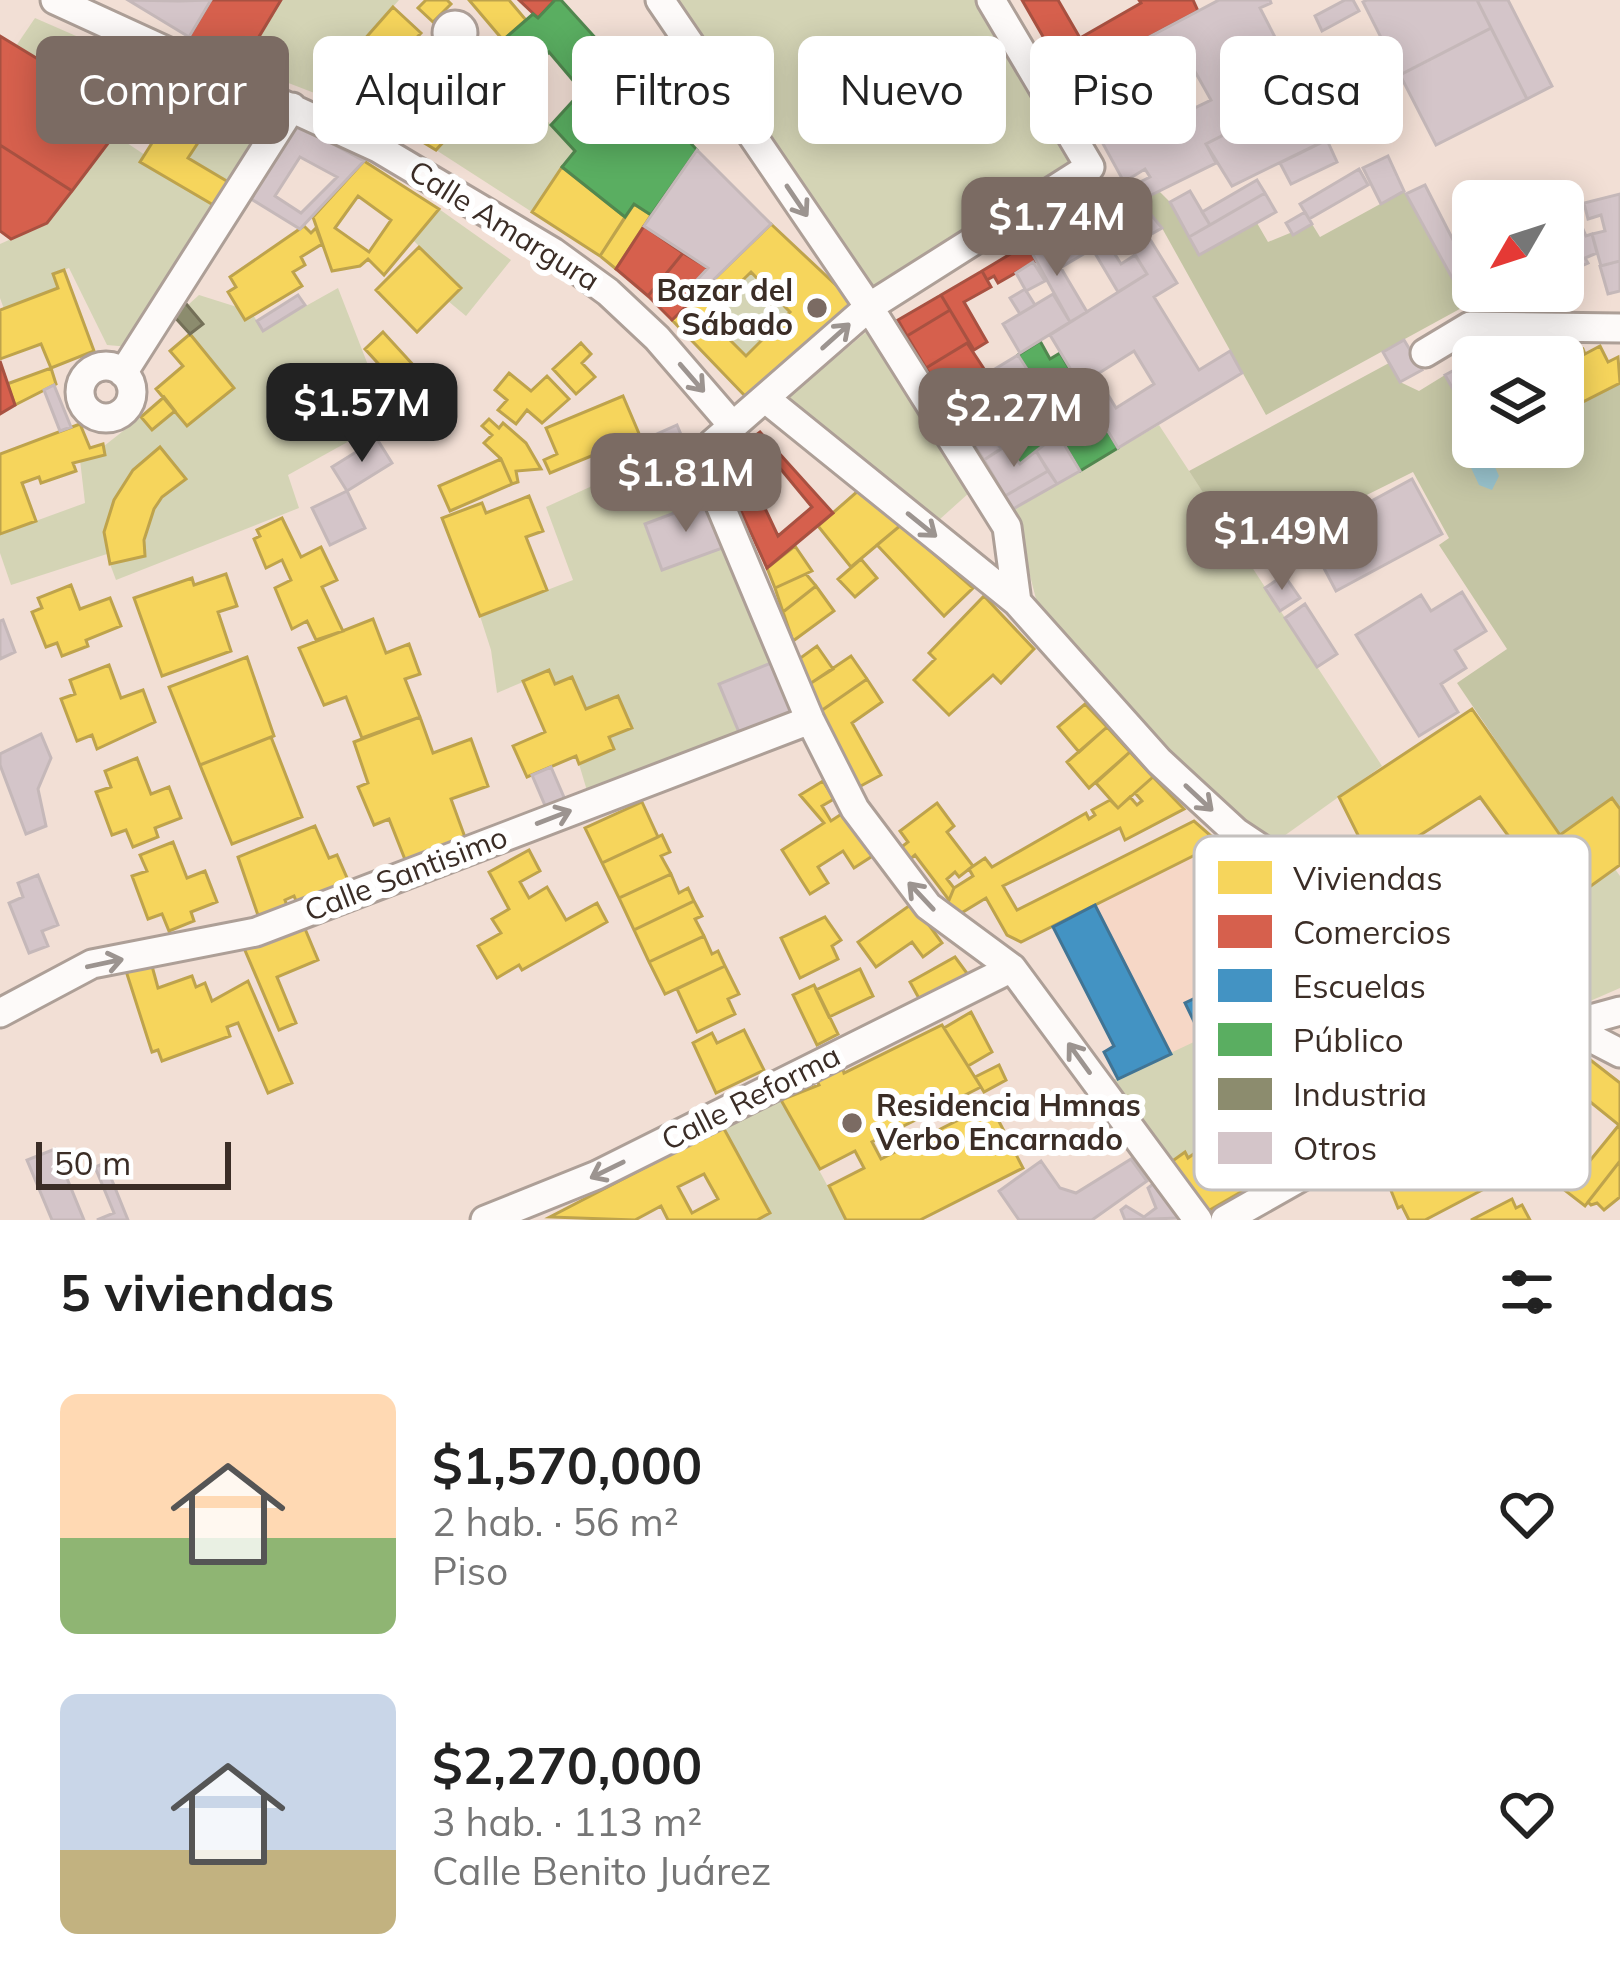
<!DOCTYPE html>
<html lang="es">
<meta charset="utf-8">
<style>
body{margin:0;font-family:Mulish,sans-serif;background:#f2f2f2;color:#222;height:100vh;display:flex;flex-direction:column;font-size:45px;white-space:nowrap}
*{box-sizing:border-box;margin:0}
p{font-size:39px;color:#767676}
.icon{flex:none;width:66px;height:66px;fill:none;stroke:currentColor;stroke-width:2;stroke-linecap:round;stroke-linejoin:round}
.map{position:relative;height:1220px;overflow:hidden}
.panel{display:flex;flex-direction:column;background:#fff;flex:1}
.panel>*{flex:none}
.banner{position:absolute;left:36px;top:36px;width:1548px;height:108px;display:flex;gap:24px}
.needle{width:78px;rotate:231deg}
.tools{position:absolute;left:1452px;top:180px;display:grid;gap:24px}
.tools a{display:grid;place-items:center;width:132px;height:132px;border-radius:18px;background:#fff;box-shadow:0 6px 30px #0003;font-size:60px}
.scale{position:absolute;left:36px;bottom:30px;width:195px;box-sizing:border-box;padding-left:12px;border:6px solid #3b2d26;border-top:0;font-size:33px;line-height:42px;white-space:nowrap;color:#3b2d26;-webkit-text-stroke:9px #fff;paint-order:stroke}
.price{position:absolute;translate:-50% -102px;padding:0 27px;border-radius:24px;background:#7b6b63;color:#fff;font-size:39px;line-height:78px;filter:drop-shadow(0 3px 6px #0008)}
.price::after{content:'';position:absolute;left:50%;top:72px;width:36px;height:27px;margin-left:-18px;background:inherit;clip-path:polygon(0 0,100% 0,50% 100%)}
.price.active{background:#222;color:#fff}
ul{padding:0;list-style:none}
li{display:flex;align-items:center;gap:36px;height:300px;padding:0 60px}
li span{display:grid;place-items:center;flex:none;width:336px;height:240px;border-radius:18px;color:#555}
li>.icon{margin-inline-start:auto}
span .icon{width:144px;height:144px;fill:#fffc;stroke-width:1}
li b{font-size:51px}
h2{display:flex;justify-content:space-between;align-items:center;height:144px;padding:0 60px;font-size:51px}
.chip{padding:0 42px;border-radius:18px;background:#fff;box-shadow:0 6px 30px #0003;font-size:42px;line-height:108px}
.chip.active{background:#7b6b63;color:#fff}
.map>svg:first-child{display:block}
.built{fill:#f6d7c6}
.green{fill:#d4d4b5}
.forest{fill:#c4c5a4}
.water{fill:#9ac4ce}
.homes{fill:#f6d55c;stroke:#bea34c;stroke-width:3;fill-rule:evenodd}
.shops{fill:#d6604d;stroke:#a85141;stroke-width:3;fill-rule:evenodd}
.schools{fill:#4393c3;stroke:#417494;stroke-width:3}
.public{fill:#5aae61;stroke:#51874f;stroke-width:3}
.industry{fill:#8c8c6e;stroke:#747058;stroke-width:3}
.building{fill:#d4c5c9;stroke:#c5b8b9;stroke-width:3;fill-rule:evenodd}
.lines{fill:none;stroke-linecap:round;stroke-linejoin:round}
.street-casing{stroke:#ad9f97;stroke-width:33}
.street{stroke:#fdfaf9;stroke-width:27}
.oneway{stroke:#9c9490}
.poi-dot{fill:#7b6b63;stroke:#fff;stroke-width:4.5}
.labels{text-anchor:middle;stroke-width:12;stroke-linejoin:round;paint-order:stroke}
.street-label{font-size:30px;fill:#3b2d26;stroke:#fff}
.poi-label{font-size:30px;font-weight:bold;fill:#3b2d26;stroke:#fff;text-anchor:end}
.key{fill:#fff;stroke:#c4c0be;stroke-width:3}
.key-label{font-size:33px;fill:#3b2d26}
</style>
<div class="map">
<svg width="1620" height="1220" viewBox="0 0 1620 1220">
<rect width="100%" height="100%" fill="#f2dfd5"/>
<!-- built -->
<path class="built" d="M1219,843L1383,953L1118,1079L1104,1052L1114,1046L1053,927Z"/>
<!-- green -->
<path class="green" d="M281,0H399L317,94L242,65Z
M671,0H976L1076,165L874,295Z
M35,18L147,67L123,108L16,46Z
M504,74L575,151L532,212L436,150Z
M213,120L255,145L230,183L188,158Z
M115,135L145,155L141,163L215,206L130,347L107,345L69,268L54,274L58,288L4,309L0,298V244L47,223Z
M439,209L511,260L466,316L448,301L460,288L413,240Z
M751,272L790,312L746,356L706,316Z
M338,288L389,419L288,475L299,508L116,580L110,564L145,556C144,521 156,497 186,479L160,447C124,473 102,509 107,554L11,585L0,553V534L85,503L80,460L105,455L104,446L141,417L152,430L175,411L188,426L233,388L190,334L203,324L188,305L199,295L237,307L245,320L253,315L263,330Z
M871,328L969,493L940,519L785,400Z
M1159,425L1382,766L1277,841L1245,820L1173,758L1036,599L1013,509Z
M647,461L657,484L695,468L709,500L645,524L661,569L728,546L776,661L719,684L741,737L588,794L579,764L613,749L609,737L631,728L618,696L586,709L555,684L549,671L497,693L491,650L480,616L573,580L546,507Z
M1615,869L1620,876V988L1581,1005L1499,964L1513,942Z
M1383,953L1498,1015C1488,1066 1412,1093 1371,1117L1364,1107L1350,1115L1340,1100L1221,1170L1213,1157L1201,1164L1195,1154L1171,1162L1111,1081Z
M781,1100L846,1220H757L770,1212L723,1127Z"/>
<!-- forest -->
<path class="forest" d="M1158,190L1170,202L1200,255L1257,223L1268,242L1312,224L1320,237L1404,191L1467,305L1266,415L1162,228L1141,200Z
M1389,363L1400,382L1419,391L1445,375L1454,391L1471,382L1473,447H1525L1536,466L1573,445L1580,421L1577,405L1620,383V809L1612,799L1560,835L1457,683L1507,649L1439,545L1449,538L1413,472L1244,556L1189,471Z"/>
<!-- water -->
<path class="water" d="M1472,433L1473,447H1486L1499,476L1492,490L1479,485L1461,446L1464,437Z"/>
<!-- homes -->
<path class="homes" d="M426,0H447L451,4L433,22L418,8Z
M469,0H509L526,20L503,40Z
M393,7L421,33L389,67L382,61L371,74L382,82L358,112L317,94L350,56L356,61L368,47L362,42Z
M425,40L446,65L459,91L416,138L358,112L370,97L402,111L406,107L400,102L407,94L395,82L409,67L404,63Z
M198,71L275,112L255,145L213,120L188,158L230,183L215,206L140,162L152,143L143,137L152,124L161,130Z
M469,81L485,96L436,150L416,138Z
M364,161L439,209L384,275L368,259L360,266L332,271L313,217ZM358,196L391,220L369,252L335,228Z
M562,167L625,217L600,256L532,212Z
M634,204L651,215L616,269L600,256Z
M771,224L855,303L746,397L672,320ZM751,272L790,312L746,356L706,316Z
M304,226L311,233L316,228L322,244L301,257L305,265L293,272L302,286L245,320L228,292L236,287L230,277Z
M419,247L461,288L417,332L376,290Z
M64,270L94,351L51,368L41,344L0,359V310L58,288L53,274Z
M383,332L415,367L397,384L365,349Z
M190,334L234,388L187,426L156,389L183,366L170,351Z
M581,343L591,354L582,363L595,377L576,394L553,369Z
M1600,346L1608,362L1618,357L1620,383L1563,412V359L1583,349L1585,354Z
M51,368L56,384L15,405L7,384Z
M509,373L531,391L547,376L569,399L542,423L527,410L516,424L498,410L507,400L495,390Z
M623,396L640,436L550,473L544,460L557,454L546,428Z
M164,397L175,411L152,430L141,417Z
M489,419L499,428L503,423L526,443L541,469L516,471L518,482L512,484L501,459L484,443L492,435L482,426Z
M80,424L90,448L103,444L105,455L73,463L76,471L41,483L39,477L22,483L36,521L0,534V454Z
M160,447L186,479L162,497L154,509L144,540L145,556L110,564L104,532L114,500L133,470Z
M501,459L512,484L450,511L439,486Z
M859,490L901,525L851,567L818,526Z
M529,496L543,531L526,537L547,590L480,616L442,518L482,503L486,513Z
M282,518L301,557L321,547L337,580L322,587L343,631L316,640L307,621L292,629L275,588L291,580L282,560L266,568L254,539L260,536L257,530Z
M901,525L973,588L944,616L877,545Z
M795,546L812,571L775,588L767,568Z
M861,559L877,578L855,597L838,579Z
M226,574L237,606L218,612L231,651L162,676L134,598L192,578L194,585Z
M806,574L816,586L783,612L775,588Z
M71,585L80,609L110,598L121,626L86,640L88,646L62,656L57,643L46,647L32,612L42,608L38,598Z
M816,586L834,611L793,641L783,612Z
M984,596L1034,649L1001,683L993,675L949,715L914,680L935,659L929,653Z
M373,619L386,653L409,644L420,674L405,679L420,717L362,738L346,697L324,705L299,648Z
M817,646L833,669L808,685L799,659Z
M851,656L867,679L818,713L808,685Z
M247,657L274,736L200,765L169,687Z
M109,665L121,698L143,690L155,722L97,749L92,735L77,741L61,699L75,694L70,680Z
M549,670L555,684L572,677L586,709L618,696L632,728L609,737L614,749L579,764L576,756L527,777L513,746L545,732L523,681Z
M867,679L882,702L852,723L881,775L857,788L818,713Z
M1085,704L1107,727L1079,752L1058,727Z
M1472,709L1560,835L1612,798L1620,809V865L1513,942L1499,964L1429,925L1335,863L1358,835L1339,797ZM1480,797L1515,845L1486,865L1505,888L1475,911L1438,892H1422L1396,875L1424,855L1414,839Z
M420,717L433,753L471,739L488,786L451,799L466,840L406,862L389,819L374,825L358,787L368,783L354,742Z
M1107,727L1130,752L1089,788L1067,762Z
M271,737L302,817L232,844L200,765Z
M1130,752L1153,777L1118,808L1096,783Z
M137,758L151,794L169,787L181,818L155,828L158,837L133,847L126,830L112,835L96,792L111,787L105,771Z
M1153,777L1184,809L1125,840L1120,828L1003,886L1017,910L1194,821L1219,843L1021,942L1007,935L986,898L958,915L945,910L954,888L973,876L969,869L985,858L992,867L1086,813L1089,819L1095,815L1092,810L1110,800L1118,808L1130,797L1137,805L1142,801L1135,793Z
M823,781L834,799L822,806L831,821L843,813L874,855L854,868L843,851L818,867L828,883L810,894L782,850L824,823L800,795Z
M642,802L658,837L602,863L585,828Z
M937,803L954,826L947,832L973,866L959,877L955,872L947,879L954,888L949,900L915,855L908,861L899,849L908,842L900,831Z
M315,826L329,858L337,855L351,887L299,908L294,896L285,900L288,909L260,921L238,857Z
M662,835L670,852L661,856L671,874L619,898L602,863Z
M173,842L187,878L205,871L217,902L191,912L194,921L169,931L162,914L148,919L132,876L147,871L140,855Z
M529,850L540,871L520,882L529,898L547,887L566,920L597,903L607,922L522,970L519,965L497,978L478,946L501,933L492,919L509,909L489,872Z
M671,874L679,893L688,888L694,901L634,930L619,898Z
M694,901L702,916L695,919L704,936L649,962L634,930Z
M913,903L942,943L923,957L912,942L876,967L858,942Z
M825,917L841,940L832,946L838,959L800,978L781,938Z
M303,924L318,960L277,977L296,1023L279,1030L244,948Z
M704,936L712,954L718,951L725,966L665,994L649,962Z
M955,957L969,976L921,1002L910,982Z
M152,966L158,988L192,976L196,987L205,983L212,1001L248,981L292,1083L268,1093L238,1023L227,1027L230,1036L162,1061L158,1050L152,1052L126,971Z
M725,966L739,994L728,999L735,1014L697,1032L677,989Z
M860,969L873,996L829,1017L816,990Z
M814,985L838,1034L817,1045L793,995Z
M971,1012L992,1052L968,1066L944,1028Z
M942,1025L981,1087L872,1142L881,1159L990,1104L1023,1168L920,1220H846L829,1186L864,1168L855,1151L820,1169L781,1100L819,1085L816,1079L842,1066L844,1073Z
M744,1030L764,1070L716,1093L693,1043L712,1033L717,1043Z
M1566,1041L1620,1083V1161L1585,1206L1478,1123L1503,1091L1518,1103ZM1578,1092L1619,1125L1580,1173L1540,1141Z
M999,1065L1006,1080L984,1092L975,1077Z
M1340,1099L1350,1115L1364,1107L1371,1117L1208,1211L1171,1162L1185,1152L1188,1158L1195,1153L1201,1164L1213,1157L1221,1170Z
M723,1127L770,1213L757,1220H668L661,1206L635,1220L550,1217ZM704,1174L718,1199L692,1213L678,1187Z
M1451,1132L1469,1166L1475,1163L1488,1187L1425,1220H1409L1402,1206L1398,1208L1382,1168Z
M1620,1161V1197L1604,1210L1597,1203L1591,1205L1588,1202Z
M1512,1199L1516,1208L1522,1205L1530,1220H1471Z"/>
<!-- shops -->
<path class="shops" d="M211,0H281L242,65L189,37Z
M519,0H555L538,18Z
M1022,0H1058L1080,38L1141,3L1139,0H1193L1198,11L1068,80Z
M0,36L112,104L99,123L115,134L72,191L0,145Z
M0,145L72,191L47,223L11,239L0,231Z
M644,226L683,253L648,296L616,269Z
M1027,244L1036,261L998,283L994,276L987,280L982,271Z
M683,253L708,268L695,282L703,290L672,320L648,296Z
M982,271L991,287L964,302L987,342L974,350L941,295Z
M941,295L950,310L907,336L898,320Z
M950,310L969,342L926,368L907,336Z
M967,343L996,387L954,415L926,368Z
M0,361L15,405L0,414Z
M978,399L987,413L963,428L954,415Z
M760,432L833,513L767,568L719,463ZM779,467L812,507L778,536L755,487Z"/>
<!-- schools -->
<path class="schools" d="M1219,843L1229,850L1383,953L1202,1038L1185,1003L1311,943L1212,876L1200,852Z
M1095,905L1171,1054L1118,1079L1104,1052L1114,1046L1053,927Z"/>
<!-- public -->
<path class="public" d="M555,0H561L697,150L651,215L634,204L625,217L562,167L575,151L551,125L582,91L549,52L516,87L504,74L485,96L463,75L533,14L538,18Z
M1040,341L1050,359L1060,353L1118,448L1080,471L1058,434L1020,464L1003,442L1044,411L1021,375L1028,371L1018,355Z"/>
<!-- industry -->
<path class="industry" d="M182,299L203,324L190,334L172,314Z"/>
<!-- building -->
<path class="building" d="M128,0L179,1L211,0L189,37Z
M1219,0H1270L1271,3L1260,8L1294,74L1304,69L1314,89L1206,144L1216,163L1141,200L1128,188L1150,177L1145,169L1124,182L1068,80ZM1188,59L1211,100L1147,131L1124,90Z
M1345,0H1353L1359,11L1322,31L1315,16Z
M1367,0H1477L1491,28L1400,75L1363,2Z
M1477,0H1508L1552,86L1527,99Z
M1491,28L1527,99L1436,145L1400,75Z
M1302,95L1328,139L1232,186L1206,144Z
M291,121L364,161L300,229L243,194ZM300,157L337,177L301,213L275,196Z
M1327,140L1337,162L1291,184L1280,163Z
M697,150L771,224L703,290L695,282L708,268L644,226Z
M1388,156L1404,191L1381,204L1363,168Z
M1359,169L1368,185L1309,219L1300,204Z
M1257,180L1265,193L1210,225L1202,212Z
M1124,182L1162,228L1148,236L1177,283L1154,297L1199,370L1230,351L1242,373L1118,448L1050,335L1147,274L1102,201ZM1134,351L1154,384L1116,408L1096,375Z
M1425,185L1473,279V291H1479L1482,297L1467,305L1406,194Z
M1190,191L1210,225L1189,237L1170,202Z
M1265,193L1276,212L1199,255L1189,237Z
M1620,194V261L1601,266L1592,234L1605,231L1601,215L1588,219L1584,203Z
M1102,201L1118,226L1103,235L1121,264L1135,255L1147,274L1118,292L1074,218Z
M1572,204L1586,236L1592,234L1597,253L1585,258L1588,263L1563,274V208Z
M1305,212L1312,224L1293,235L1286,223Z
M1074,218L1092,249L1060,268L1042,236Z
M1042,236L1087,312L1070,322L1027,244Z
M1620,261V291L1608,294L1600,266Z
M1033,262L1045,281L1026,291L1016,273Z
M1025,289L1035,305L1020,314L1010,298Z
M1053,294L1070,322L1020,353L1003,324Z
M298,295L305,305L263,331L257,321Z
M1404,340L1422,370L1400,382L1383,352Z
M1018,355L1027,369L1000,387L990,372Z
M1473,360V381L1454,391L1445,375Z
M54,385L71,427L60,431L44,390Z
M1563,416L1580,421L1573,445L1563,442Z
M980,417L1001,449L984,460L963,428Z
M677,425L695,468L657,485L639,442Z
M1058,434L1080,471L1057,484L1036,451Z
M377,439L392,463L347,491L332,467Z
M1005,446L1020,464L1036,451L1048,471L1005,496L984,460Z
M1048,471L1057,484L1013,509L1005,496Z
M1412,479L1442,534L1336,591L1307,536Z
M347,491L365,528L330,545L312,508Z
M709,500L728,546L662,570L645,524Z
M1284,575L1300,598L1280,611L1265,588Z
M1462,592L1486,631L1455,650L1466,668L1441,684L1458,712L1419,736L1356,635L1421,595L1431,611Z
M1305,604L1337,654L1317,667L1285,618Z
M3,620L15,652L0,659V621Z
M776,661L798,714L741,737L719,684Z
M41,734L51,758L38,789L46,826L26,834L0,765V754Z
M551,767L566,802L547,810L532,775Z
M38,875L58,925L42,931L48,946L29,953L9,903L23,897L18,883Z
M55,1149L84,1220H52L27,1160Z
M1131,1159L1147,1181L1092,1220H1019L999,1191L1041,1161L1060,1188L1076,1193Z
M105,1163L128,1220H97L114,1213L95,1167Z
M1153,1184L1179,1218L1125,1220L1121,1210L1126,1206L1144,1217L1156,1208L1148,1188Z"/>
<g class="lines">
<defs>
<path id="street" d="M55,0L378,148L553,252L608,292L657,338L733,426
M660,0L869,307L1007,527L1017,602
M991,0L1090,167L869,307L712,444L704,460L705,469L810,720L855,809L928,906L1012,968L1198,1220
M447 33a8 8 0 1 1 16 0a8 8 0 1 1-16 0Z
M454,41L451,75L460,85
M1425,353L1470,326L1620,328
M80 392a26 26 0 1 1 52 0a26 26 0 1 1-52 0Z
M123,373L292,107
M766,399L1017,602L1159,761L1236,832L1388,933L1620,1053
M0,1013L92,964L256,932L810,720
M485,1220L597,1175L1012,968
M1225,1220L1569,1025L1620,1011"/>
</defs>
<!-- street casing -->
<use href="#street" class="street-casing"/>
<!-- street -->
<use href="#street" class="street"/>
</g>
<!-- one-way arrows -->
<defs><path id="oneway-shaft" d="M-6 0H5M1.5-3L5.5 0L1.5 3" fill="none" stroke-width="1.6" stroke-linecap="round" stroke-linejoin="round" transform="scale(3)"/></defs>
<g class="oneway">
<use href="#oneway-shaft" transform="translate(797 201) rotate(56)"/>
<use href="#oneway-shaft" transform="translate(836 336) rotate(-42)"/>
<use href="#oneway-shaft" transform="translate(692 378) rotate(49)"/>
<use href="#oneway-shaft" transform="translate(922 525) rotate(39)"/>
<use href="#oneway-shaft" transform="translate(1199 798) rotate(43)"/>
<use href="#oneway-shaft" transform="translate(554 817) rotate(-21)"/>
<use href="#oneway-shaft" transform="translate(921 896) rotate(-133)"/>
<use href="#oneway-shaft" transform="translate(105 963) rotate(-12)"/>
<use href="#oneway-shaft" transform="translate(1079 1058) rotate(-126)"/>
<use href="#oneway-shaft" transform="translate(607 1170) rotate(154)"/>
</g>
<!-- markers -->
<g class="poi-dot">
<circle cx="817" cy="308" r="12"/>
<circle cx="852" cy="1123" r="12"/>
</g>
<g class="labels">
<!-- street labels -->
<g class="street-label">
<text transform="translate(504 226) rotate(32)" y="10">Calle Amargura</text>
<text transform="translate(406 874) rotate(-21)" y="10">Calle Santisimo</text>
<text transform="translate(751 1098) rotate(-27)" y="10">Calle Reforma</text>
</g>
<!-- poi labels -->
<g class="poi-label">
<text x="793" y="301">Bazar del<tspan x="793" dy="34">Sábado</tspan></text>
<text x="876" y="1116" text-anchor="start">Residencia Hmnas<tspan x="876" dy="34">Verbo Encarnado</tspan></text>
</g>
</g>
<!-- legend -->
<rect x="1194" y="836" width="396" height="354" rx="18" class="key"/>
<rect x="1218" y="861" width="54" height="33" fill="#f6d55c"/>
<rect x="1218" y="915" width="54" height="33" fill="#d6604d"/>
<rect x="1218" y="969" width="54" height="33" fill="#4393c3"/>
<rect x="1218" y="1023" width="54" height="33" fill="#5aae61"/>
<rect x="1218" y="1078" width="54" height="32" fill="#8c8c6e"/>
<rect x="1218" y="1132" width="54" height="32" fill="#d4c5c9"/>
<g class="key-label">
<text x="1293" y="890">Viviendas</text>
<text x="1293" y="944">Comercios</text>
<text x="1293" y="998">Escuelas</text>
<text x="1293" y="1052">Público</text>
<text x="1293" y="1106">Industria</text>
<text x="1293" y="1160">Otros</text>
</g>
</svg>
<div class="tools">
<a><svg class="needle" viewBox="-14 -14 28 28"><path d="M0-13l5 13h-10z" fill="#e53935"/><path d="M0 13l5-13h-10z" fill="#767676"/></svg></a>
<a><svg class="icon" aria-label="layers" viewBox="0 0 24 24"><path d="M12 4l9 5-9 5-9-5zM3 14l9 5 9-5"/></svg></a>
</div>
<div class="scale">50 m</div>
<b class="price" style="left:1057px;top:279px">$1.74M</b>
<b class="price active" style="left:362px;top:465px">$1.57M</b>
<b class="price" style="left:1014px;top:470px">$2.27M</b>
<b class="price" style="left:686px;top:535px">$1.81M</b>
<b class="price" style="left:1282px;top:593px">$1.49M</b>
<div class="banner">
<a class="chip active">Comprar</a>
<a class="chip">Alquilar</a>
<a class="chip">Filtros</a>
<a class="chip">Nuevo</a>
<a class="chip">Piso</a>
<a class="chip">Casa</a>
</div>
</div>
<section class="panel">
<h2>5 viviendas<svg class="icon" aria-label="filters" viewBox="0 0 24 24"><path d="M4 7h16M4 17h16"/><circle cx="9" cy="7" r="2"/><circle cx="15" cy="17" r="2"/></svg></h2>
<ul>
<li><span style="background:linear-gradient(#ffd9b3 60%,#8fb573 0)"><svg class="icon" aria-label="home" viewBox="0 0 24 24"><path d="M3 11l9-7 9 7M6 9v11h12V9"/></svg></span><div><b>$1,570,000</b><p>2 hab. · 56 m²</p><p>Piso</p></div><svg class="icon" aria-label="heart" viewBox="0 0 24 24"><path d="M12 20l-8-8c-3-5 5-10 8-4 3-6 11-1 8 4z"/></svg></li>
<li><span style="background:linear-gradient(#c9d6e8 65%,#c2b280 0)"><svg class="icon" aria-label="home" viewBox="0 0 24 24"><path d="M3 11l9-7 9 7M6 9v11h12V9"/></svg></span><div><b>$2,270,000</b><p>3 hab. · 113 m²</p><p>Calle Benito Juárez</p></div><svg class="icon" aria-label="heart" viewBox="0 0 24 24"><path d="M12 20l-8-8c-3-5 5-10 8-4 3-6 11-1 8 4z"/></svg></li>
</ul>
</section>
